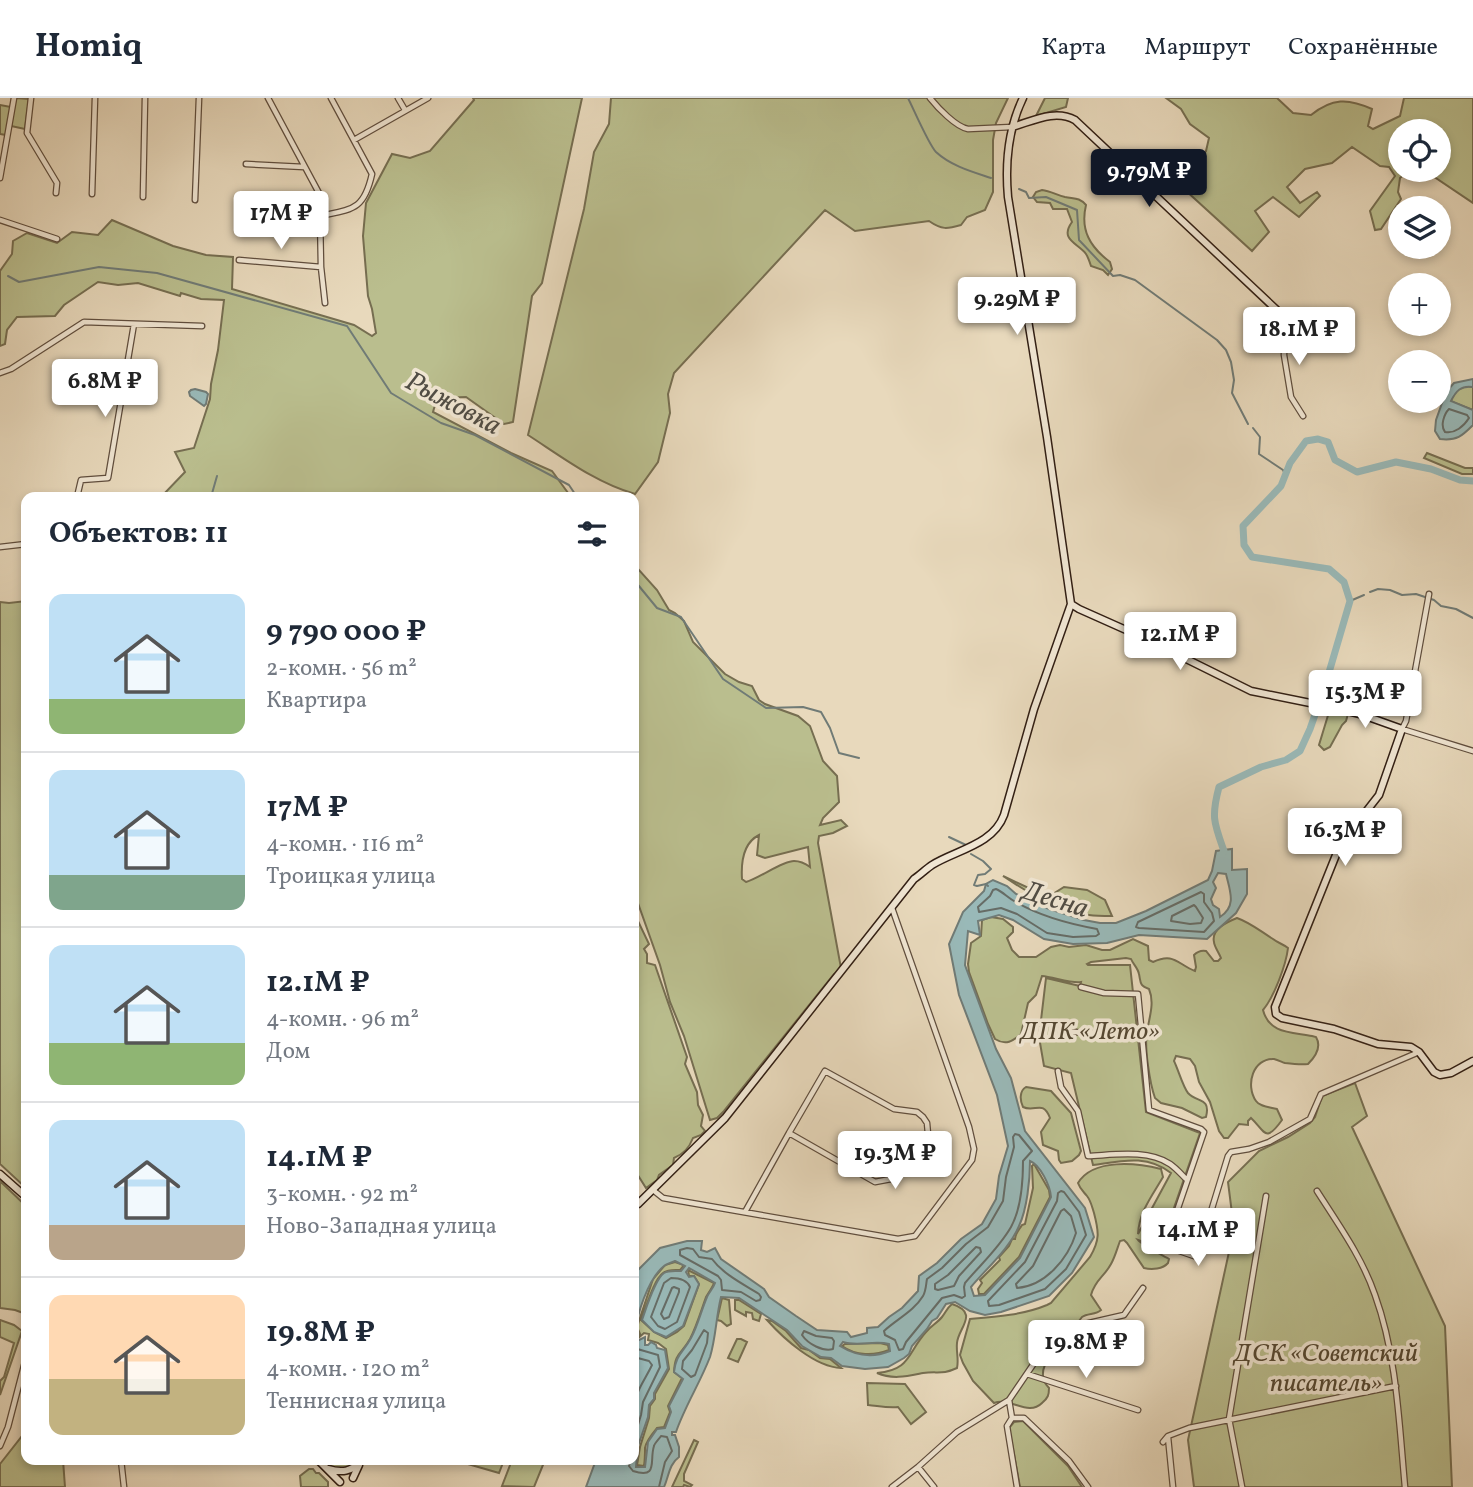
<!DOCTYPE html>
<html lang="ru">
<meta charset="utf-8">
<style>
body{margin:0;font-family:Vollkorn,serif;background:#f6f6f7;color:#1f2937;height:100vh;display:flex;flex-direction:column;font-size:26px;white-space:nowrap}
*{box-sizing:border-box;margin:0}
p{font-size:23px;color:#747a83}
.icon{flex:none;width:38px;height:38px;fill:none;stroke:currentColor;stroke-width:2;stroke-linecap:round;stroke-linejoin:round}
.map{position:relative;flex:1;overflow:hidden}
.drawer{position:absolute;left:21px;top:394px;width:618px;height:973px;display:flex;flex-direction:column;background:#fff;border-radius:14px;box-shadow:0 4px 10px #0003}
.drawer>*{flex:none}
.controls{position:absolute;left:1388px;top:21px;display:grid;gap:14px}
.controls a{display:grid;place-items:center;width:63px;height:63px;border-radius:50%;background:#fff;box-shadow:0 4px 10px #0003;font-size:35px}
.price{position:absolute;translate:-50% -60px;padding:0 16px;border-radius:7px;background:#fff;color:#222;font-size:23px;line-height:46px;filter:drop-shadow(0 2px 4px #0008)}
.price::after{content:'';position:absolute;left:50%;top:42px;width:21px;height:16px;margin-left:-10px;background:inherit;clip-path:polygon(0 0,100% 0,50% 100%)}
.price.current{background:#111827;color:#fff}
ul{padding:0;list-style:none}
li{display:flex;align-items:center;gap:21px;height:175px;padding:0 28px}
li+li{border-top:2px solid #e0e1e3}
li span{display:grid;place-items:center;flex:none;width:196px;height:140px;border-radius:14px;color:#555}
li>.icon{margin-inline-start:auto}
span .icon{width:84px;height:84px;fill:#fffc;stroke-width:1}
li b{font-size:30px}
h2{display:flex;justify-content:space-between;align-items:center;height:84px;padding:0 28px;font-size:30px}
header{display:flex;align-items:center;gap:42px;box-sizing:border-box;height:98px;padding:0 35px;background:#fff;border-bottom:2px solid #e0e1e3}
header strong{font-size:33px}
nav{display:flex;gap:38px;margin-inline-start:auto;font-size:24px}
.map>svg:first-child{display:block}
.green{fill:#babe8e;stroke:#766e51;stroke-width:2;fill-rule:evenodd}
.water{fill:#99b9b8;stroke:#707b76;stroke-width:2;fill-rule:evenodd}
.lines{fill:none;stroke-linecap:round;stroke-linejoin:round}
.shore{stroke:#666c66;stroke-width:2}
.stream{stroke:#707b76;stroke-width:2}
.river{stroke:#99b9b8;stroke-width:7}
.street-casing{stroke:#604e3e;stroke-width:7}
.secondary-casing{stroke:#321f14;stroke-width:9}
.street{stroke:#f0e6d3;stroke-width:4.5}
.secondary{stroke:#f0e6d3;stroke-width:6}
.labels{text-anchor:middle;stroke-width:7;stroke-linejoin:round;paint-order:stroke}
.park-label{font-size:26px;font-style:italic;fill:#544732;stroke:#f0e6d3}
.water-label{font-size:28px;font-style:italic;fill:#514d45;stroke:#f0e6d3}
</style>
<header>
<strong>Homiq</strong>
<nav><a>Карта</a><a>Маршрут</a><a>Сохранённые</a></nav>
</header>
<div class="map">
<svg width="1473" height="1389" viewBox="0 0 1473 1389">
<rect width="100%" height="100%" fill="#e8d9bc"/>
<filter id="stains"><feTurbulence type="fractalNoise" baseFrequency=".00286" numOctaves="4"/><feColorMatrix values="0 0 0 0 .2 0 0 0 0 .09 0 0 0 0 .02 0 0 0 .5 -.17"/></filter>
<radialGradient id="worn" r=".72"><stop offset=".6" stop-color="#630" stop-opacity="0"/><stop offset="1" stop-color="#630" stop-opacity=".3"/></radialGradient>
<!-- green -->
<path class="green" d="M16,0L29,1L25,31L11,28Z
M473,0H582L542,185L532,198L513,324L504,326L466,299L437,300L433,314L511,355L552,373L571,399H161L185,374L175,354L194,350L210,301L211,286L218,252L224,202L201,201L181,195L180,198L138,185L118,187L98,184L64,207L55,218L17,219L7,232L5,246L0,248V173L12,156L13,143L27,135L57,145L72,134L98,137L112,122L173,148L206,157L233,159L232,191L354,227L372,238L376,235L372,211L368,198L363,138L366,105L392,56L410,60L430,53L474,2Z
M611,0H1008L996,25L993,42V94L985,112L967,119L961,127C947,131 942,132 929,123L855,133L825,112L674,275L668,296L670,315L658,364L635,396C596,385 562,359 528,337L584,111L594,54L609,26Z
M1045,0H1068L1066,9L1036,18Z
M1166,0H1277L1293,15L1311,17C1332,0 1348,0 1372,11L1368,28L1373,31L1400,18L1404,0H1473V105L1424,72H1438V33H1400V72H1410L1400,80L1398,94L1401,101L1381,131L1375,132L1370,113L1395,78L1389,69L1380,68L1352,49L1332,65L1305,71L1287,89L1300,105L1317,94L1320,98L1299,119L1273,99L1255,113L1269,134L1252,153L1184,91L1194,71L1206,53L1209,40L1190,26L1181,11Z
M0,7L11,9L6,37L0,36Z
M1042,92C1050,93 1057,97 1065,99C1074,101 1079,99 1086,107C1080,132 1090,149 1110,164L1112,171L1108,177L1103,172L1091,168C1090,165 1088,159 1086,156C1078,145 1059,142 1072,124L1067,111H1053L1050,105L1037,104L1033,99L1036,94Z
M1466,288L1473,289V312L1450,303L1457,292Z
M1427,355L1465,370H1473V376H1462L1424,360Z
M634,464L638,471L657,492L669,512L675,515L684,523L693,544L725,576L739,584L752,588L759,602L765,606L798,618L810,628L823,663L837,678L839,704L823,720L820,727L841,722L847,728L833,735L819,738L818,745L841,870L839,874L834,876L724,1013L717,1020L710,1022L684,938L670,904L660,867L634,794V757H636L634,753ZM759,737L757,757L765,760L808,749L810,769C806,766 801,763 794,763C782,763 760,780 746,784L742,781C741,765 743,745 759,737Z
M26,503V1090L0,1066V504L9,505Z
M1334,613L1348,616L1346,623L1342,627L1330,649L1324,652L1319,647L1329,614Z
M1003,778L1048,799L1064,789L1087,792L1105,802L1112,818C1104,818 1096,818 1089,817C1059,814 1027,794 1003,778Z
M634,819L638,823L649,846L644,851L647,856V865L655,867L687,959L685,966L697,994L698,1007L703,1017L701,1028L705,1033L701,1037L693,1040C689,1050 684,1056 674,1060L673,1067L659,1077L657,1082L646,1090L634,1071Z
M991,819L1003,821L1013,829V834L1007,840L1012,852L1019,859H1036L1051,849L1060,847L1069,849L1086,847L1102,852H1110L1133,841L1148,848L1149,862L1153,864C1174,854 1177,866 1195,873L1196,869L1194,857C1198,853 1201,852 1206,853L1214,863H1218L1221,860C1219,855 1214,848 1214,844C1211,831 1227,824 1237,820C1251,825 1260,833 1273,841C1278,845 1283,846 1288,850C1286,867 1274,899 1263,912C1269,936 1292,934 1312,938L1316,939C1322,949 1315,959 1308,966C1301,967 1293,966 1285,965C1282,964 1278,962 1274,961C1253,960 1245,987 1256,1003C1260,1009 1270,1009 1277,1011L1282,1022C1265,1046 1265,1033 1251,1020L1248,1023V1027L1239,1026L1228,1040H1224L1219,1033L1210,1004L1199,984L1195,968L1190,961L1176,958L1174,963C1178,971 1183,989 1188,995C1197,1005 1211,999 1206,1019L1202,1020L1182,1010L1161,1005L1155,1000C1150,986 1144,949 1147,934C1149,920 1155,905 1149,891C1139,887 1141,885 1139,876C1138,870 1133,866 1131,861L1126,860L1091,864L1087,866L1088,867H1130L1146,1014L1200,1035L1160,1150L1138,1142C1142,1147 1162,1157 1169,1161L1168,1165C1163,1171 1152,1172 1144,1170L1127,1145L1124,1142L1120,1143C1117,1151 1115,1159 1111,1166C1104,1179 1095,1182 1091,1197L1101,1212C1096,1217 1088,1215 1082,1219C1076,1227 1070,1235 1063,1242C1052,1255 1033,1274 1049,1290C1049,1297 1048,1300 1042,1305C1028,1319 1011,1299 994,1305L973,1283L963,1265L960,1257L970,1221C995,1219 1023,1217 1047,1207L1051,1205L1090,1159C1100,1142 1099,1134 1094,1115C1092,1109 1091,1103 1087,1098C1083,1093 1080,1091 1078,1085C1093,1060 1137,1065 1161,1071L1163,1079C1152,1098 1139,1114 1138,1136L1171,1075C1146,1056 1122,1063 1093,1067L1071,975L1044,968L1039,939L1046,880L1080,888L1081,884C1073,886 1053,879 1042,878L1036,897L1028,905L1021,936C1013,943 1006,948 995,941L988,926L969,874L968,866L971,845L981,838L982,822Z
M1355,985L1367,1018L1352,1029L1445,1228L1452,1389H1194L1188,1342L1234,1131L1228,1084L1259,1053L1288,1039L1310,1025L1315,1019L1322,998Z
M1026,989L1051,993L1071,1015L1081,1053L1079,1057L1072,1063L1061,1065L1059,1062L1058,1053L1043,1047L1041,1034L1050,1020C1043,1001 1035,1015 1023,1009C1020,1003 1019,993 1026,989Z
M1034,1066L1049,1092L1050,1099L1019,1159L984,1196H979L978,1191L982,1185L980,1182L1000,1162L999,1159L1009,1148L1012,1141H1015C1015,1136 1019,1132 1022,1127L1025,1126L1033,1090L1032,1068Z
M0,1083L26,1108V1216L15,1212L0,1210Z
M675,1164L684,1167L680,1172C675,1172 668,1171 663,1175C654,1181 646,1210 641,1222L654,1234L666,1240L677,1234L684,1228L699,1186L694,1178H689L688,1172L714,1185C712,1190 709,1194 706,1199C701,1213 697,1227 690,1241C681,1257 675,1254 674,1274L682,1280L668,1308L670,1314L664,1329L657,1330C652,1336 646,1343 645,1350C645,1356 645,1361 644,1368L637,1367L640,1349L649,1320L650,1308L655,1301V1296L669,1271L666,1251L658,1245L648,1242L649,1236L644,1235L636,1242L640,1236L637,1229L653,1181L665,1167Z
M722,1200L729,1202L731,1226L727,1228L721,1223L717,1222Z
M735,1202H739L761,1216L759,1223L753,1221L752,1215L746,1214V1218L735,1212Z
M952,1206C980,1215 958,1230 957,1245C956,1254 959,1261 957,1270C942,1277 938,1273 923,1275C908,1278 893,1282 877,1275C911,1272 907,1255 926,1234C931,1228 937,1225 942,1219C946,1214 947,1210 952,1206Z
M0,1222L14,1227L22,1233L0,1297V1283L4,1279L14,1245L0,1239Z
M767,1222L772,1223L786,1233L801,1250L809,1252L820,1260L830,1261L841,1270C815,1269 784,1241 767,1222Z
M737,1241H741L747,1244L738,1264L728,1260Z
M880,1245L888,1247L889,1252C874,1258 856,1258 842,1248L845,1246Z
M867,1285L905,1286L926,1314L911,1326L898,1309C887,1310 879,1308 868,1307Z
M1023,1323L1068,1368L1082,1389H1020L1009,1330L1014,1324Z
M26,1333V1362H63L65,1389H0V1366Z
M694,1342L698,1344L684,1376V1383L692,1387L690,1389L684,1387L683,1389H672Z
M326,1362H357C354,1372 343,1370 334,1371Z
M454,1362H504L499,1375Z
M512,1362H545L534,1389L502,1388Z
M309,1371H313L316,1375H319L328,1384V1389H301L300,1378Z"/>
<!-- water -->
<path class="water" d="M1473,281V289C1461,287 1456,293 1451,303L1473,312V327C1462,338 1457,343 1440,341L1435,333L1436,322L1446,294L1454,285Z
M195,291L206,294L208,296L206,306L204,308L190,298L189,294L191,292Z
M1232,751V772L1247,771V796L1236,815L1207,841L1139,837L1107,845L1073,846L1044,841L1013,822L999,817L978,823L980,837L968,833L965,867L996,951L1011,980L1025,1033L1085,1110L1094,1139L1072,1175L1049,1198L1001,1214L985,1217L970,1213L955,1204L946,1206L937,1220L932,1223L927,1231L912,1248L909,1256L904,1260L888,1269L865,1271L842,1268L831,1260L821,1259L802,1248L787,1232L739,1200L721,1199C716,1219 716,1239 710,1259C700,1285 685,1308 676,1334H672V1337H675L679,1349V1359C669,1366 669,1378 664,1389H586L596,1362H634V1180L635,1175L660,1150L687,1143H702L701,1152L707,1154L715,1150L721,1161L764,1191L769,1199L796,1218L817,1232L847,1234L851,1239L867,1235V1230L878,1229L889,1219L902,1210L918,1193L919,1178L937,1165L961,1141L982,1126L996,1101L999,1078L1008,1048L997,997L959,897L949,846L963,814L984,793L986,786L993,782L1007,788L1016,796L1049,811L1084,822L1100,825H1116L1146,813L1208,782L1212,773L1216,753ZM1218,775L1226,776C1230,793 1237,808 1220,819L1219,811L1213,807L1211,801L1216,790L1213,784ZM1030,1063C1040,1067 1050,1087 1051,1099L1020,1160L985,1197L974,1198L971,1189C986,1171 1010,1150 1019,1128C1027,1111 1030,1082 1030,1063ZM675,1163L685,1168L681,1173C675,1173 669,1172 664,1175C655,1181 646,1211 642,1222L654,1234L666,1239L683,1228L699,1186L694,1178L689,1179L686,1174L689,1170L715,1185C713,1191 709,1194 707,1199C701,1213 698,1227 691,1240C683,1255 676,1256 674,1274L683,1281L669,1308L671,1314L665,1330L657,1331L648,1344L645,1369H636L638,1348L648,1319L649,1307L654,1301V1295L668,1270L665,1252L657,1250L656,1247L651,1244L648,1247H645V1239L635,1244L634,1240L638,1237C633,1220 650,1179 664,1168C666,1166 673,1164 675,1163ZM843,1244C858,1249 874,1242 889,1246L890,1253C873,1260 856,1258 840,1248Z"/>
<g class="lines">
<!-- shore -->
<path class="shore" d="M1449,311L1467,317L1469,320C1464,328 1455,336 1445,334C1440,328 1444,316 1449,311Z
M996,791C1003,794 1007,799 1014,803C1039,818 1069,826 1097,831L1099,836L1096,838L1073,839L1047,835L1017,816L1001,810L979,814L978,809L990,798L993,792Z
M1201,794L1204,796V804L1212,815L1214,823L1204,834L1139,830L1136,829L1138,824Z
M1194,807L1196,809L1203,820L1201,825L1190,826L1171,823L1172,818Z
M1015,1036L1019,1037L1032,1053L1023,1063C1023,1083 1021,1111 1011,1129C999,1150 981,1166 965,1185L964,1189L965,1198L962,1200L954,1197L942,1200L906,1244L903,1251L899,1252L895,1242L885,1237L884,1233C897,1221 914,1213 923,1198C926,1193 926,1186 927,1181L942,1170L966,1146L988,1129L1003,1103L1006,1079L1014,1049L1013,1039Z
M1061,1093L1064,1094L1079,1114L1086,1137L1066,1171L1045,1191L999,1207L989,1208L988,1203L1025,1164L1057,1103L1058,1095Z
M1064,1111L1071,1118L1076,1135C1068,1161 1045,1188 1017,1190L1016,1186L1033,1168L1061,1113Z
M976,1149L980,1150L981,1154L959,1178L954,1188L938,1192L935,1191V1186L948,1177Z
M687,1150L693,1151L699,1159L712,1161C723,1176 743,1186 759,1196L761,1199L760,1202L756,1203L741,1194L722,1192L721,1182L718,1178L680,1157V1152Z
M671,1180C679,1180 687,1182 690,1189L677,1224L665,1231L658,1228L651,1219L664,1185Z
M674,1189L679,1191V1194L669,1219L664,1221L661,1216L672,1190Z
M704,1232L708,1235L707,1245L695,1277L691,1279L682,1271L683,1263L692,1252Z
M804,1233L816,1238L832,1240L834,1243L833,1251C823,1254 808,1246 802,1237Z
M634,1250L658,1257L660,1269L643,1304L641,1317L634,1340
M634,1259L649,1263L652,1267C645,1282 634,1295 634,1312
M630,1362L629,1368L633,1373C659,1381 649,1363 654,1348C654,1346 659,1341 661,1338L667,1339L672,1353L665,1364L659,1389"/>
<!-- stream -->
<path class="stream" d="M908,0C914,12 929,47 936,54C951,68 973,74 991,80
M1019,91L1026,94L1029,100L1046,99L1077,112L1079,142L1113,178L1120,177L1135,182L1217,242L1226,252L1231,264L1234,282L1232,295L1248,326
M8,178L19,184L99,169L157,175L347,228L391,295L441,325L475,337L569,387L577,399
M1253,330L1260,339L1259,356L1283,372L1285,377
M211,399L217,378
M634,482L657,510L681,519L723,581L766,610L803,609L821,614L830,630L839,655L859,660
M1370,494L1378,491L1390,492L1402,497L1416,496L1434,502L1441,508L1456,511L1473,520
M1350,503L1364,497
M949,739L966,747
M971,756L983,763L991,771L985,776L978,777L974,787L977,788L986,786L988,788"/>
<!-- river -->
<path class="river" d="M1220,760L1224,753C1214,725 1211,719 1219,689L1261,669L1286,662L1300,653L1310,631L1325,588L1350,503L1344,484L1329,471L1252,459L1244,447L1243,428L1281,388L1290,365L1306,343L1318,341L1328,344L1335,362L1357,374L1396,364L1431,371L1460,382L1473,383"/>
<defs>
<path id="street" d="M31,0L27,35L57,85L56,95
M268,0L320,97V118C353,111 364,112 372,76L331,0
M398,0L405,12
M930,0C938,10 956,29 968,31L1012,29
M354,42L428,0
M246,66L304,69
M0,80L14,0
M92,96L95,0
M143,99L145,0
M195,102L199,0
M320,118L321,169L325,205
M0,122L57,141
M239,162L321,169
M1280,215L1285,222L1284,257L1291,299L1303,318
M0,275L11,271L84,224L202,228
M77,399L81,382L108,380L134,226
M0,449L26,446
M1429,496L1406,623L1402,631L1473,653
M1081,889L1104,895L1138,896L1149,1012L1201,1031L1204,1034L1166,1145L1168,1149L1194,1158L1198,1156L1228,1058L1231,1054L1249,1051L1269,1044L1310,1021L1321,996L1419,954
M1068,933L1083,935L1104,934L1142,939
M825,973L894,1011L917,1014L923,1019L927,1025L928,1036L922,1050L913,1064L891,1081L875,1084L789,1035Z
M1058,973L1061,989L1078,1013L1088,1058C1113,1057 1147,1051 1170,1066C1176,1070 1181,1076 1186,1081
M653,1092L663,1100L898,1141L915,1138L972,1062L974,1051L969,1029L892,810
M1317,1093C1338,1126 1362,1159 1375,1197C1397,1258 1399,1325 1405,1389
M745,1114L789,1035
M1027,1276L1138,1312
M1009,1302L1012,1320L1007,1328L1017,1389
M1012,1320H1024L1069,1363L1088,1389
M1168,1339L1173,1389
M1163,1344L1168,1338L1189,1330L1396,1288
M0,1348L8,1329L26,1260
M121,1362L124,1389
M918,1369L934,1389
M892,1389L918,1369L957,1334L1009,1302L1045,1249L1063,1231L1124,1217L1143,1190
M1242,1389L1229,1321L1266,1098"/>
<path id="secondary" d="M1012,29C1033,23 1055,11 1075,22L1280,215
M1071,506L1079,511L1144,540L1251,593L1335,610L1360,616L1402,631L1379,697L1340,747L1275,909L1276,916L1282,920L1334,931L1378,946L1411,949L1419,954L1434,974L1440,977L1451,975L1473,963
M0,1076L26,1099
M634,1108L638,1106L725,1020L914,781C920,777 926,771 932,767C956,752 993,747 1004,717L1034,611L1071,506L1047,339L1008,99C1005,65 1008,31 1023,0
M318,1362L340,1384
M328,1371C342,1375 351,1374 361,1363
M353,1380L359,1367"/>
</defs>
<!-- street casing -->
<use href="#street" class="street-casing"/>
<!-- secondary casing -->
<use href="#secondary" class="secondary-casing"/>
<!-- street -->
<use href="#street" class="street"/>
<!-- secondary -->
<use href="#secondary" class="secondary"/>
</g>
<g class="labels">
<!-- park labels -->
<g class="park-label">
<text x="1090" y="941">ДПК «Лето»</text>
<text x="1326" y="1263">ДСК «Советский<tspan x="1326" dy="30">писатель»</tspan></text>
</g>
<!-- water labels -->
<g class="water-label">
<text transform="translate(454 304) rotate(28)" y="10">Рыжовка</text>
<text transform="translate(1056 800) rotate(17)" y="10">Десна</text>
</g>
</g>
<rect width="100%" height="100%" filter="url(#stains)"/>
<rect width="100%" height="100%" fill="url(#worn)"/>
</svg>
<div class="controls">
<a><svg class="icon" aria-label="locate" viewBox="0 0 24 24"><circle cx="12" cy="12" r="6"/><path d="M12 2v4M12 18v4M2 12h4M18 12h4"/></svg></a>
<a><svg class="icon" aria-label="layers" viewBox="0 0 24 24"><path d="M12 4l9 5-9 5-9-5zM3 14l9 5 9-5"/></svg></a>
<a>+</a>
<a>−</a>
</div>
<b class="price current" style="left:1149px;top:111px">9.79M ₽</b>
<b class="price" style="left:281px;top:153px">17M ₽</b>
<b class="price" style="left:1017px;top:239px">9.29M ₽</b>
<b class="price" style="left:1299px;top:269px">18.1M ₽</b>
<b class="price" style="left:105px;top:321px">6.8M ₽</b>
<b class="price" style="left:1180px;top:574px">12.1M ₽</b>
<b class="price" style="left:1365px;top:632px">15.3M ₽</b>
<b class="price" style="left:1345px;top:770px">16.3M ₽</b>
<b class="price" style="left:895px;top:1093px">19.3M ₽</b>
<b class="price" style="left:1198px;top:1170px">14.1M ₽</b>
<b class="price" style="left:1086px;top:1282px">19.8M ₽</b>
<section class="drawer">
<h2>Объектов: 11<svg class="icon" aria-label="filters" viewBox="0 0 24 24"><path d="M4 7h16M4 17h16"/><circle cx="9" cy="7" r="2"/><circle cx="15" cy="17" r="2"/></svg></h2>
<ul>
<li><span style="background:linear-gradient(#bfe0f5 75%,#8fb573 0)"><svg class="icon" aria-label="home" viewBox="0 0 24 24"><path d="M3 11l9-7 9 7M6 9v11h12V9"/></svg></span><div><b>9 790 000 ₽</b><p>2-комн. · 56 m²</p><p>Квартира</p></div></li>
<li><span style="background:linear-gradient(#bfe0f5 75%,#7fa58c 0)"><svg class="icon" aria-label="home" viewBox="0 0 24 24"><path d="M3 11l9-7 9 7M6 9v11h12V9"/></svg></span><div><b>17M ₽</b><p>4-комн. · 116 m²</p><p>Троицкая улица</p></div></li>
<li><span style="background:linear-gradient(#bfe0f5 70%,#8fb573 0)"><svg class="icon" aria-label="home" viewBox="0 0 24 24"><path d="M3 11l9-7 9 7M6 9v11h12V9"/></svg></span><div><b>12.1M ₽</b><p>4-комн. · 96 m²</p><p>Дом</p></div></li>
<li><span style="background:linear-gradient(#bfe0f5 75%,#b9a48a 0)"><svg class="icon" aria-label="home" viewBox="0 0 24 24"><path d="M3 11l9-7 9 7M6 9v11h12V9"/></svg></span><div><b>14.1M ₽</b><p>3-комн. · 92 m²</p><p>Ново-Западная улица</p></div></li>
<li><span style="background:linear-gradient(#ffd9b3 60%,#c2b280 0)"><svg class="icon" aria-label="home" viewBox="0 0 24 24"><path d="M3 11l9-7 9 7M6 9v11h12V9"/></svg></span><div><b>19.8M ₽</b><p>4-комн. · 120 m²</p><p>Теннисная улица</p></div></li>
</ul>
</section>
</div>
